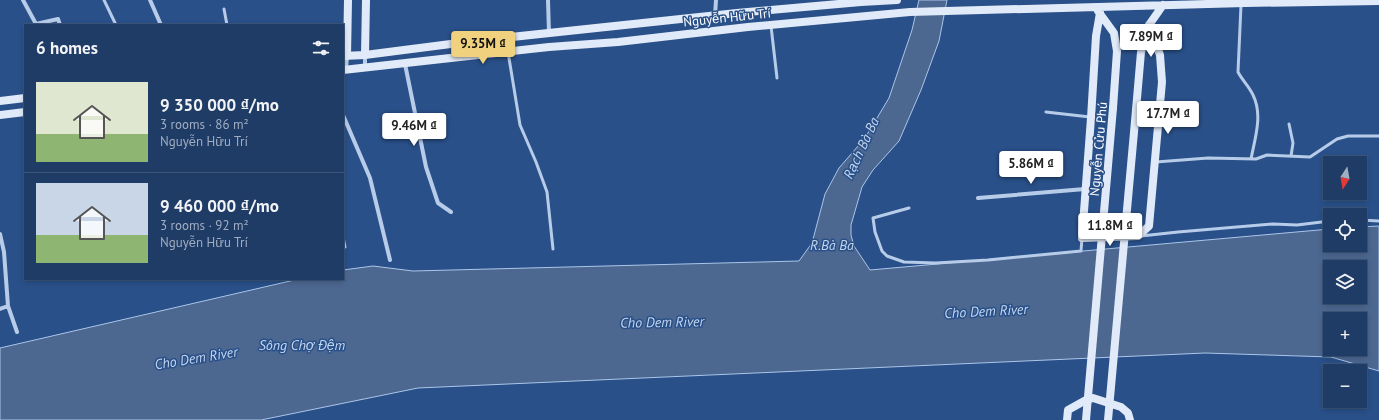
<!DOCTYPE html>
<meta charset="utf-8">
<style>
body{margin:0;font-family:"PT Sans",sans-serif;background:#27436d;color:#f1f3f6;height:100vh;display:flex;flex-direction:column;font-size:15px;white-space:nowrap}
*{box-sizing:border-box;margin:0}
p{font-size:13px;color:#a1adc0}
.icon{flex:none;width:22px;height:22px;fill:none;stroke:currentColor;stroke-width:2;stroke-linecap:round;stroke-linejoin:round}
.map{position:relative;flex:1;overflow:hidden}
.details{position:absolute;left:24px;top:24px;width:320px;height:256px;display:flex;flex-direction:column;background:#1f3c67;border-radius:0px;box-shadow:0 2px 6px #0003,0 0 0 1px #3c567b}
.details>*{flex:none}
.needle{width:26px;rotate:191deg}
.fabs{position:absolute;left:1323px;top:156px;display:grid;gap:8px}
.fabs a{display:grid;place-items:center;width:44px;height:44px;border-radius:0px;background:#1f3c67;box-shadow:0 2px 6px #0003,0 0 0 1px #3c567b;font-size:20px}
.price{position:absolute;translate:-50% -34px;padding:0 9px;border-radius:4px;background:#fff;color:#222;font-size:13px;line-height:26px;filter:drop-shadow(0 1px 2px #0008)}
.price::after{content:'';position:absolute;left:50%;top:24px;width:12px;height:9px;margin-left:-6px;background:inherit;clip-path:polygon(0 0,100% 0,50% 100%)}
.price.selected{background:#f0d27e;color:#111}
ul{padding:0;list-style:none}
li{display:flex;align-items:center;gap:12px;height:100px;padding:0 12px}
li+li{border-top:1px solid #3c567b}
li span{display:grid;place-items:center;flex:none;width:112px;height:80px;border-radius:0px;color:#555}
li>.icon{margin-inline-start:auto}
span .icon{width:48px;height:48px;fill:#fffc;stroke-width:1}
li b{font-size:17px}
h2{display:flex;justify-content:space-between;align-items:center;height:48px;padding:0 12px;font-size:17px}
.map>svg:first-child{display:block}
.water{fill:#4c6790;stroke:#acc6e9;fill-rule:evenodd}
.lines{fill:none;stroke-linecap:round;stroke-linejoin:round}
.lane{stroke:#b7cce9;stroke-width:3}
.street{stroke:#b7cce9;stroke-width:4}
.secondary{stroke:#e1eaf8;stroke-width:8}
.secondary-bridge{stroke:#e1eaf8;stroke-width:8}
.labels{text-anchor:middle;stroke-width:3;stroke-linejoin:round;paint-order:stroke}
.street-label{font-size:13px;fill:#fff;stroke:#295089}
.water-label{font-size:14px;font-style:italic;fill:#c3d6f0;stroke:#295089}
</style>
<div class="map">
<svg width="1379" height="420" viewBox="0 0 1379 420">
<rect width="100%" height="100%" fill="#295089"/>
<!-- water -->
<path class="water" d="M919,0H947L939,41L921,90L899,141L873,170L862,187L851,225V235L854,246L870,270L1330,229V245H1360V227L1379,226V371L1331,357L1205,353L418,388L261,420H0V348L299,279H343V270L373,266L413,271L799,261L812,243L825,194L839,168L865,138L889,98L912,30ZM1330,267H1360V297H1330ZM1330,319H1360V349H1330Z"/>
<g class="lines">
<!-- lane -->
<path class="lane" d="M104,0L116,25
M1241,5L1238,72C1242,80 1249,86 1253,95C1263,115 1255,138 1251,159
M224,9L227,25
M771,26L777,78
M508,52L520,125L536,162L547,192L553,249
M1046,112L1090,117
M1289,124L1293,143L1291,156
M1156,162L1208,158L1256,159L1267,155L1310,157L1337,139L1348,136H1379
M909,208L873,218L875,232L882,251L887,256L904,262L936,263L988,260L1081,251L1082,238
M1360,220L1379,221
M1141,236L1178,232L1273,224L1297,225L1330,221
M343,237L345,247H343"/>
<!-- street -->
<path class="street" d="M23,0L36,24L58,19L60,25
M150,0L161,25
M548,0L549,33
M715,16L716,0
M405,64L426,167L438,203L451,212
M365,68V55
M346,70L347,56
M343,115L370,178L390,260
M978,198L1085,189
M0,234L4,252L8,306L17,332
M0,309L8,306"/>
<!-- secondary -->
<path class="secondary" d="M1098,11L1114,33L1117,51L1113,108
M1100,13L1096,36L1091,118L1082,238L1138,236L1149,226L1162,82L1160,55L1149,25
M365,55L366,0
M343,56L365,55L474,41L737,13L861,2L897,0
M347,56L348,0
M343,70L549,47L618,42L748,27L910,12L1245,3L1379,1
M0,101L25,98
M1136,110L1141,52L1149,25L1163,5
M0,115L25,112
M1067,420L1068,410L1086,400L1093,398L1121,407L1128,413L1130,420"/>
<!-- secondary-bridge -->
<path class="secondary-bridge" d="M1086,420L1113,108
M1108,420L1136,110"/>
</g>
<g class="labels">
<!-- street labels -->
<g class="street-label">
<text transform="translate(727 17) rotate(-6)" y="5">Nguyễn Hữu Trí</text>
<text transform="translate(1098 149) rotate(-85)" y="5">Nguyễn Cửu Phú</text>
</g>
<!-- water labels -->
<g class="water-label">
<text transform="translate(861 148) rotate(-65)" y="5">Rạch Bà Ba</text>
<text x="832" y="250">R.Bà Ba</text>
<text transform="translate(986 311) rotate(-3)" y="5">Cho Dem River</text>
<text transform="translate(662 322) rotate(-1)" y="5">Cho Dem River</text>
<text x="302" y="350">Sông Chợ Đệm</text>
<text transform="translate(196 358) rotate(-9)" y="5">Cho Dem River</text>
</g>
</g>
</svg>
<div class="fabs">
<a><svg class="needle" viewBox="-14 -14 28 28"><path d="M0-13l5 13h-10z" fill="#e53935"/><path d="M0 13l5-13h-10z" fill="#a1adc0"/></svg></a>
<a><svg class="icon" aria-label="locate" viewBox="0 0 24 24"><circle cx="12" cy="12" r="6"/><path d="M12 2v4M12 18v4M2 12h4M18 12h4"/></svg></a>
<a><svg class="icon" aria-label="layers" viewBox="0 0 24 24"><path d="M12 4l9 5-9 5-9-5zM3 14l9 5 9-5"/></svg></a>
<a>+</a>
<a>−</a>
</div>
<b class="price" style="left:1151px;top:58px">7.89M ₫</b>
<b class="price selected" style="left:483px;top:65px">9.35M ₫</b>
<b class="price" style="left:1168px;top:135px">17.7M ₫</b>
<b class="price" style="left:414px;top:147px">9.46M ₫</b>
<b class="price" style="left:1031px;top:185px">5.86M ₫</b>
<b class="price" style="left:1110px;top:247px">11.8M ₫</b>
<section class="details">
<h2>6 homes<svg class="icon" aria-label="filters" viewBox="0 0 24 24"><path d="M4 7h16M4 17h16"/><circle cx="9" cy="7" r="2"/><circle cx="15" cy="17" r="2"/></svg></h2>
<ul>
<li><span style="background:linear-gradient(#dfe7d0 65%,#8fb573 0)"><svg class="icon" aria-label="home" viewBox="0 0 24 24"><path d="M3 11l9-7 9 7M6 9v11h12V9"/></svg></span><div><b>9 350 000 ₫/mo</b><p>3 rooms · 86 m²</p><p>Nguyễn Hữu Trí</p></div></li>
<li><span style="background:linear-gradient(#c9d6e8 65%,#8fb573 0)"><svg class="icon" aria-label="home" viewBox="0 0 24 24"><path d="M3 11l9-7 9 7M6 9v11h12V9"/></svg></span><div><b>9 460 000 ₫/mo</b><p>3 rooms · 92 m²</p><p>Nguyễn Hữu Trí</p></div></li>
</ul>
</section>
</div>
